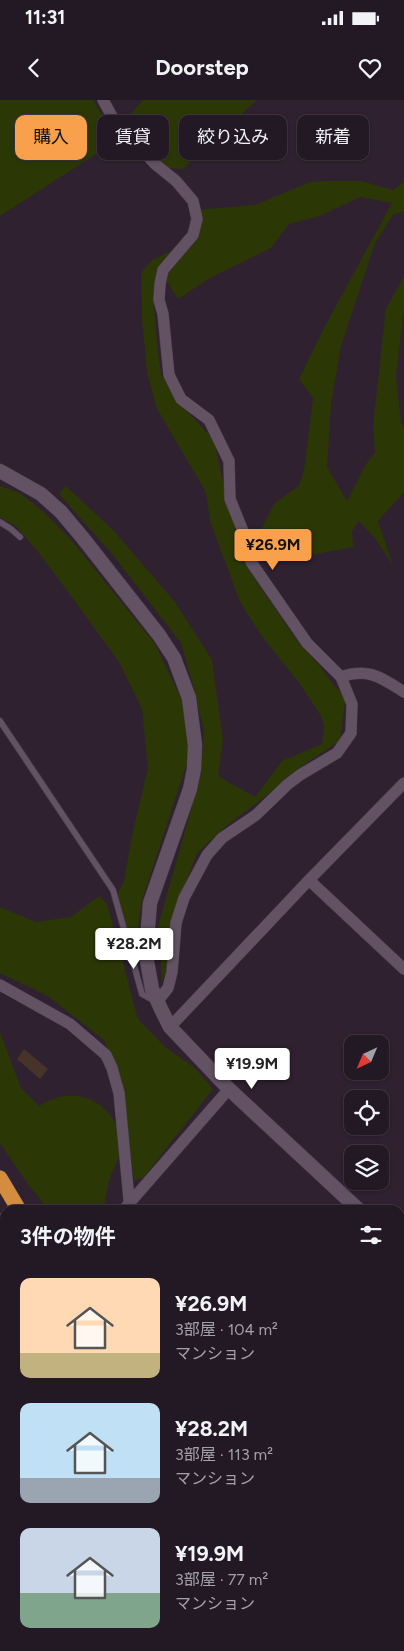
<!DOCTYPE html>
<html lang="ja">
<meta charset="utf-8">
<style>
body{margin:0;font-family:Figtree,"Noto Sans JP",sans-serif;background:#2b222c;color:#f1f3f6;height:100vh;display:flex;flex-direction:column;font-size:19px;white-space:nowrap}
*{box-sizing:border-box;margin:0}
p{font-size:16px;color:#a3a0a6}
.icon{flex:none;width:28px;height:28px;fill:none;stroke:currentColor;stroke-width:2;stroke-linecap:round;stroke-linejoin:round}
.map{position:relative;flex:1;overflow:hidden}
.side{position:absolute;left:0px;top:1105px;width:405px;height:446px;display:flex;flex-direction:column;background:#231924;border-radius:15px 15px 0 0;box-shadow:0 1px 4px #0004,0 0 0 1px #403841}
.side>*{flex:none}
.banner{position:absolute;left:15px;top:15px;width:375px;height:45px;display:flex;gap:10px}
.needle{width:32px;rotate:224deg}
.tools{position:absolute;left:344px;top:935px;display:grid;gap:10px}
.tools a{display:grid;place-items:center;width:45px;height:45px;border-radius:10px;background:#231924;box-shadow:0 1px 4px #0004,0 0 0 1px #403841;font-size:25px}
.price{position:absolute;translate:-50% -42px;padding:0 11px;border-radius:5px;background:#fff;color:#222;font-size:16px;line-height:32px;filter:drop-shadow(0 1px 2px #0008)}
.price::after{content:'';position:absolute;left:50%;top:30px;width:15px;height:11px;margin-left:-8px;background:inherit;clip-path:polygon(0 0,100% 0,50% 100%)}
.price.current{background:#f9a04c;color:#111}
ul{padding:0;list-style:none}
li{display:flex;align-items:center;gap:15px;height:125px;padding:0 20px}
li span{display:grid;place-items:center;flex:none;width:140px;height:100px;border-radius:10px;color:#555}
li>.icon{margin-inline-start:auto}
span .icon{width:60px;height:60px;fill:#fffc;stroke-width:1}
li b{font-size:21px}
h2{display:flex;justify-content:space-between;align-items:center;height:60px;padding:0 20px;font-size:21px}
.chip{padding:0 18px;border-radius:10px;background:#231924;box-shadow:0 1px 4px #0004,0 0 0 1px #403841;font-size:18px;line-height:45px}
.chip.current{background:#f9a04c;color:#111}
.status{display:flex;justify-content:space-between;align-items:center;height:35px;padding:0 25px;background:#231924;direction:ltr}
.status svg{height:14px;fill:currentColor}
header{display:flex;justify-content:space-between;align-items:center;height:65px;padding:0 20px;background:#231924;font-size:22px;font-weight:700}
.map>svg:first-child{display:block}
.green{fill:#2b3806}
.building{fill:#48332a}
.lines{fill:none;stroke-linecap:round;stroke-linejoin:round}
.service-casing{stroke:#483c49;stroke-width:7}
.minor-casing{stroke:#483c49;stroke-width:12}
.tertiary-casing{stroke:#483c49;stroke-width:15}
.motorway-casing{stroke:#483c49;stroke-width:16}
.service{stroke:#625263;stroke-width:5.5}
.minor{stroke:#625263;stroke-width:11}
.tertiary{stroke:#625263;stroke-width:14}
.motorway{stroke:#d48d3e;stroke-width:15}
</style>
<div class="status"><b>11:31</b><svg viewBox="0 0 49 12"><path d="M0 12V9h3v3zM5 12V6h3v6zM10 12V3h3v9zM15 12V0h3v12zM26 1h20v11H26zM47 4h2v5h-2z"/></svg></div>
<header><svg class="icon" aria-label="back" viewBox="0 0 24 24"><path d="M15 5l-7 7 7 7"/></svg>Doorstep<svg class="icon" aria-label="heart" viewBox="0 0 24 24"><path d="M12 20l-8-8c-3-5 5-10 8-4 3-6 11-1 8 4z"/></svg></header>
<div class="map">
<svg width="404" height="1551" viewBox="0 0 404 1551">
<rect width="100%" height="100%" fill="#2f2130"/>
<!-- green -->
<path class="green" d="M0,0H93L107,23L103,30L110,37L143,0H257L183,69L165,68L131,52L115,42L0,116Z
M326,81H361L393,90L404,82V111L393,115L375,143L341,246L331,304L327,367L347,401L366,364L375,353L373,326L386,208L404,177V208L396,276L401,323L404,327V392L378,421L393,465L374,437L359,421L352,431L353,447L316,454L252,447L275,403L299,386L304,370L313,298L299,279L325,226L392,103L360,97L320,116L289,124L271,148L210,178L178,199L163,176L194,137L195,110L255,105L310,82Z
M178,148L157,170L153,197L158,253L161,274L174,297L214,340L223,381L246,466L297,541L320,566L334,586L346,596L340,641L306,663L279,686L226,726L197,753L173,817L167,869L162,882L158,826L201,675L204,631L194,589L181,543L114,456L59,394L66,386L113,430L175,502L212,560L223,640L218,676L255,697L282,661L322,644L324,625L321,616L300,584L261,535L240,502L210,421L206,392L157,309L147,273L142,218L141,173L152,160Z
M0,386L20,393L44,412L73,442L155,544L184,605L189,657L142,800L136,841H126L116,797L124,781L133,731L148,668L142,609L119,562L74,500L39,453L16,426L0,417Z
M99,796L107,804L138,919L165,947L194,967L213,989L143,1078L134,1080L123,991L104,940L48,896L0,873V807L36,822L71,817Z
M0,932L21,988L39,1006C48,1001 57,996 67,996C95,993 120,1016 121,1044C121,1055 116,1063 112,1073C107,1084 106,1098 103,1110H46L39,1097L29,1086L0,1043Z
M0,1154L5,1163V1238L1,1243L5,1244V1255L0,1264Z
M0,1327L5,1328V1546H179L181,1551H6L1,1541L0,1535Z"/>
<!-- building -->
<path class="building" d="M24,949L48,969L40,979L17,959Z"/>
<g class="lines">
<defs>
<path id="service" d="M0,422L11,429L20,437
M0,621L113,790L142,894L153,900"/>
<path id="minor" d="M103,0L114,20L155,64L176,81L193,101L197,119L193,135L163,170L160,184L159,200L163,214L169,275L181,299L209,320L229,361L230,399L247,441L251,462L307,543L341,577L352,604L351,633L337,653L300,675L287,685L256,715L222,738L207,755L184,798L176,823L172,872L168,888L157,902
M341,577C368,567 382,578 404,592
M309,780L404,869
M0,885L70,924L106,955L112,968L119,993L130,1110
M170,927L309,780L404,683
M126,1107L229,989
M400,1218L404,1214
M0,1269L5,1260
M400,1440L404,1444
M188,1546L191,1551
M286,1546L290,1551"/>
<path id="tertiary" d="M0,371L41,394L61,412L82,437L159,535L174,558L189,598L195,645L194,669L190,689L150,803L147,840V861L152,889L161,909L170,927L229,989L359,1110
M400,1149L404,1153"/>
<path id="motorway" d="M0,1078L19,1110
M0,1121L5,1130
M215,1546L217,1551
M239,1546L241,1551"/>
</defs>
<!-- service casing -->
<use href="#service" class="service-casing"/>
<!-- minor casing -->
<use href="#minor" class="minor-casing"/>
<!-- tertiary casing -->
<use href="#tertiary" class="tertiary-casing"/>
<!-- motorway casing -->
<use href="#motorway" class="motorway-casing"/>
<!-- service -->
<use href="#service" class="service"/>
<!-- minor -->
<use href="#minor" class="minor"/>
<!-- tertiary -->
<use href="#tertiary" class="tertiary"/>
<!-- motorway -->
<use href="#motorway" class="motorway"/>
</g>
</svg>
<div class="tools">
<a><svg class="needle" viewBox="-14 -14 28 28"><path d="M0-13l5 13h-10z" fill="#e53935"/><path d="M0 13l5-13h-10z" fill="#a3a0a6"/></svg></a>
<a><svg class="icon" aria-label="locate" viewBox="0 0 24 24"><circle cx="12" cy="12" r="6"/><path d="M12 2v4M12 18v4M2 12h4M18 12h4"/></svg></a>
<a><svg class="icon" aria-label="layers" viewBox="0 0 24 24"><path d="M12 4l9 5-9 5-9-5zM3 14l9 5 9-5"/></svg></a>
</div>
<b class="price current" style="left:273px;top:471px">¥26.9M</b>
<b class="price" style="left:134px;top:870px">¥28.2M</b>
<b class="price" style="left:252px;top:990px">¥19.9M</b>
<div class="banner">
<a class="chip current">購入</a>
<a class="chip">賃貸</a>
<a class="chip">絞り込み</a>
<a class="chip">新着</a>
</div>
<section class="side">
<h2>3件の物件<svg class="icon" aria-label="filters" viewBox="0 0 24 24"><path d="M4 7h16M4 17h16"/><circle cx="9" cy="7" r="2"/><circle cx="15" cy="17" r="2"/></svg></h2>
<ul>
<li><span style="background:linear-gradient(#ffd9b3 75%,#c2b280 0)"><svg class="icon" aria-label="home" viewBox="0 0 24 24"><path d="M3 11l9-7 9 7M6 9v11h12V9"/></svg></span><div><b>¥26.9M</b><p>3部屋 · 104 m²</p><p>マンション</p></div></li>
<li><span style="background:linear-gradient(#bfe0f5 75%,#9aa5b1 0)"><svg class="icon" aria-label="home" viewBox="0 0 24 24"><path d="M3 11l9-7 9 7M6 9v11h12V9"/></svg></span><div><b>¥28.2M</b><p>3部屋 · 113 m²</p><p>マンション</p></div></li>
<li><span style="background:linear-gradient(#c9d6e8 65%,#7fa58c 0)"><svg class="icon" aria-label="home" viewBox="0 0 24 24"><path d="M3 11l9-7 9 7M6 9v11h12V9"/></svg></span><div><b>¥19.9M</b><p>3部屋 · 77 m²</p><p>マンション</p></div></li>
</ul>
</section>
</div>
